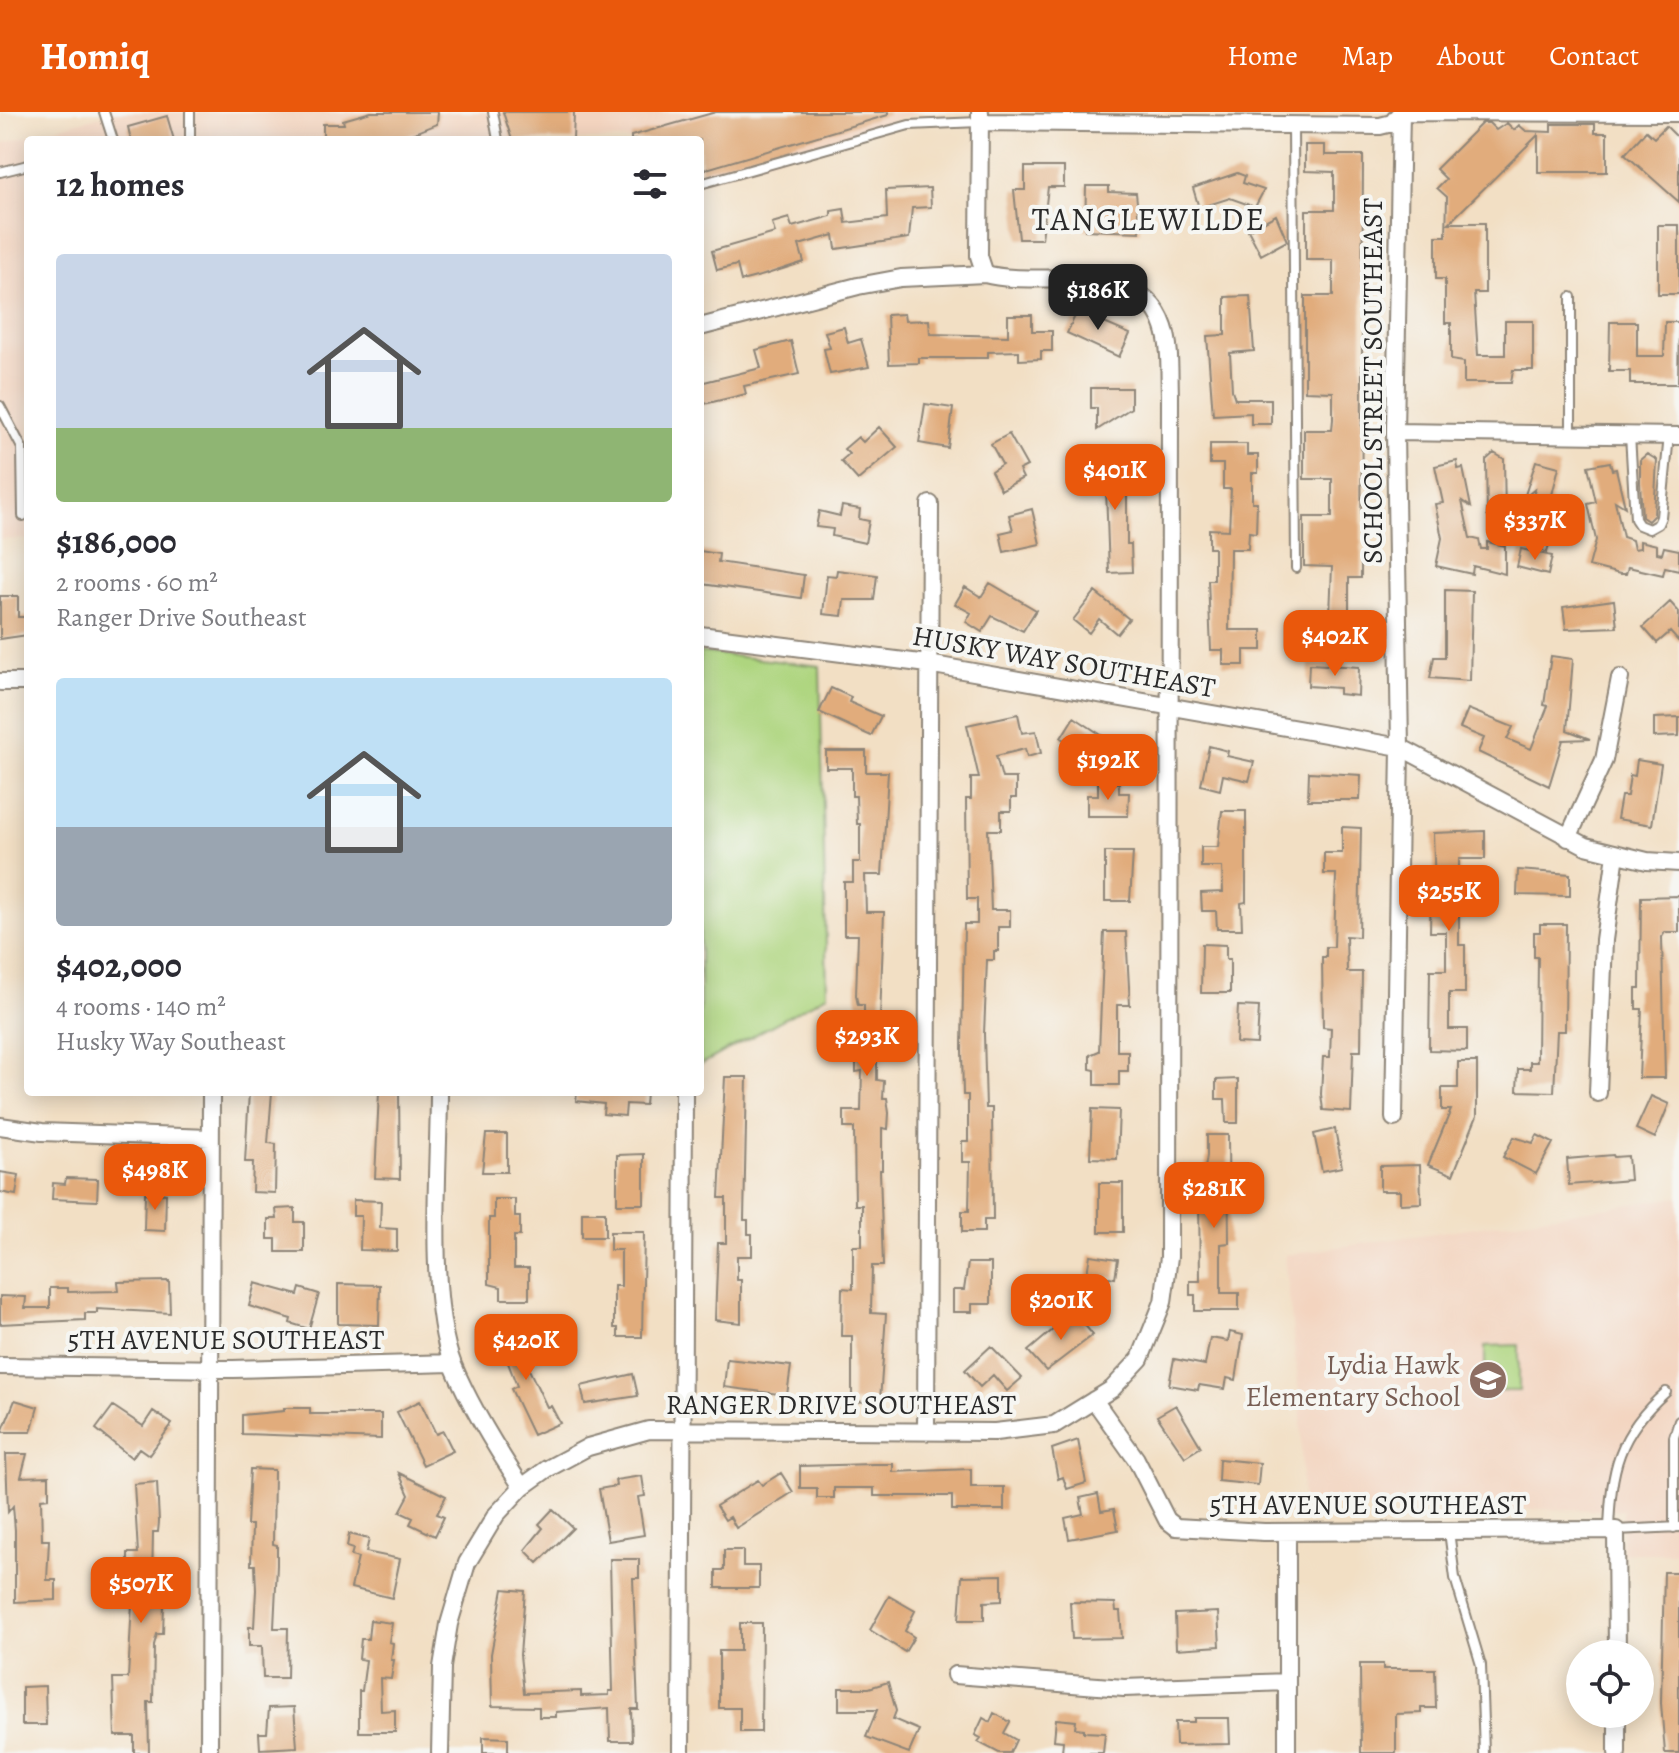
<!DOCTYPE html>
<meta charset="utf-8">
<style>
body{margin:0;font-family:Alegreya,serif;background:#f2f2f3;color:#2b2b33;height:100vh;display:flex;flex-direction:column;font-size:30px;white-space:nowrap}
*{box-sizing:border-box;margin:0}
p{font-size:26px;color:#7c7c81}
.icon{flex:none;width:44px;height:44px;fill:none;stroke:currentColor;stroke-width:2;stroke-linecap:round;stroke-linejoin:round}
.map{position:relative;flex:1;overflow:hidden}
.drawer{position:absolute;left:24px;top:24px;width:680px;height:960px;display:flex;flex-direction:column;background:#fff;border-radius:8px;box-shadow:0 4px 20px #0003}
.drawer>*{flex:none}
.tools{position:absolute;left:1566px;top:1528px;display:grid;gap:16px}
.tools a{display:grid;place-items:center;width:88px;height:88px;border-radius:50%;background:#fff;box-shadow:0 4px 20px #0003;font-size:40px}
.price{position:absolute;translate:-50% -68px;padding:0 18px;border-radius:16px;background:#ea580c;color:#fff;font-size:26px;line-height:52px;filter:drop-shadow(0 2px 4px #0008)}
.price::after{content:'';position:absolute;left:50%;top:48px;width:24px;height:18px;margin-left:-12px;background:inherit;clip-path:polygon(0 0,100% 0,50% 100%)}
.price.selected{background:#222;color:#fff}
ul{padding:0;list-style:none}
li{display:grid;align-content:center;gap:16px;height:424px;padding:0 32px}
li span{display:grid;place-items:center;height:248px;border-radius:8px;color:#555}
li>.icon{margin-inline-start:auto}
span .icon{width:144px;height:144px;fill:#fffc;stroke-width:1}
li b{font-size:34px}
h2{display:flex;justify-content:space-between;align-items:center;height:96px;padding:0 32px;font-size:34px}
header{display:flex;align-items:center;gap:48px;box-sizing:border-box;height:112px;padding:0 40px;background:#ea580c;color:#fff}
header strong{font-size:38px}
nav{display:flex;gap:44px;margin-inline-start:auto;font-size:28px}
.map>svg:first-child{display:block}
.built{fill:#f3d4bf}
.green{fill:#aed57f;stroke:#6c8055;stroke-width:2}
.building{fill:#e1ac7c}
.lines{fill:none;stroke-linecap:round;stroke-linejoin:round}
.service-casing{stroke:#8e8578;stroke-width:12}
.minor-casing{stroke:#8e8578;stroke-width:20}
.service{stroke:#fff;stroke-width:8}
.minor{stroke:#fff;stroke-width:16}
.labels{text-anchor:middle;stroke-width:8;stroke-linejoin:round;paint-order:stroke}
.street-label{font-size:28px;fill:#2b2b2b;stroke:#f6f6f2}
.education-label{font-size:28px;fill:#785e54;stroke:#f6f6f2;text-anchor:end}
.quarter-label{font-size:32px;letter-spacing:2px;fill:#2b2b2b;stroke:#f6f6f2}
</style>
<header>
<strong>Homiq</strong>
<nav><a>Home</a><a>Map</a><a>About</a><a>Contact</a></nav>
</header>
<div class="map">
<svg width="1679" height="1641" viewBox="0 0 1679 1641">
<rect width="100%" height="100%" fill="#f6f6f2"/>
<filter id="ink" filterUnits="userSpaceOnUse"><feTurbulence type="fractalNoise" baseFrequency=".0125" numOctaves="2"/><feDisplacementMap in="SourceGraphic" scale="16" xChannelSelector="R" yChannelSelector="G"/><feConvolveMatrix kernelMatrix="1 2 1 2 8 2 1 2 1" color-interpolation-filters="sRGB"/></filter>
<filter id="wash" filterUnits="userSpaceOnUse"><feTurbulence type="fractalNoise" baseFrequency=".006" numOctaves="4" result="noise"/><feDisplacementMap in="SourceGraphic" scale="32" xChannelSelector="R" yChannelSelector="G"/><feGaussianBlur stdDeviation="1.8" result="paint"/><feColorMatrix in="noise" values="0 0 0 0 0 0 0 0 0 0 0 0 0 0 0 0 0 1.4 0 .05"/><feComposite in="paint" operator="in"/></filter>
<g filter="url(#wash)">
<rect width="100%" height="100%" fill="#f2dfc4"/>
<!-- built -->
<path class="built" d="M115,0H920L700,70V28H28V427H0V32Z
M1679,1085V1441H1622L1623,1398L1302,1395L1301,1302L1285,1143Z"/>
<!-- green -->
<path class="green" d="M700,540L820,554L827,883L700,953Z
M1519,1233V1279H1485V1234Z"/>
<g id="blocks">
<!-- building -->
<path class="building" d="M371,0H438L437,12L397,28H323V12H344L343,8Z
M503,0H574L573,28H512Z
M716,0H888V3L700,59V28H631V24Z
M167,4L174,28H131L128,15Z
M1482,11H1489L1496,18L1507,11L1514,18L1519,13L1526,19L1551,20V12H1595V21H1607V60H1538V23L1449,111H1485V181H1474L1478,243H1505V209H1533V258H1513L1511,271H1464V250L1451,248V211H1445V167H1436V124H1446L1447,85L1437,76L1446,67L1436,57Z
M1666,14L1679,27V90L1625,42L1646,19L1654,26Z
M1305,33H1325V43H1363L1361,466H1349V511H1359L1360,526H1329L1332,455L1304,454V405H1332V367H1304V318H1332L1333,307V280L1305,279V184H1333V148H1306V98H1334V60L1305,59Z
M1025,55H1064V75H1048L1042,127H1019L1014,78H1025Z
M1237,61L1245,64L1243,71L1264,78L1255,95L1230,86L1199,96L1193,76Z
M1086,74H1109V80L1136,81L1140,120L1085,118Z
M930,76L931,95L912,96L909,126L836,137L834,123L799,133L804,150L764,163L741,169L737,153L717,158L712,139L775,121L772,111L789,106L792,115L831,104V99L844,97L846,111L887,106L886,78Z
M1276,103L1287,129L1261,143L1248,118Z
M1658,113H1679V182H1658Z
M1250,184L1254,239L1230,241L1232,278L1235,287H1271V312H1251V301L1213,303L1207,224L1225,223V185Z
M1080,193L1099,201L1097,208L1130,222L1119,245L1067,221Z
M904,202L905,209L929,208L930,222L1008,224V203H1032V219H1052V239H1041V247L1019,248V239L988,240V246H919V251L889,252L887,203Z
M1610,210H1637V244H1664L1665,210H1679L1678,272H1630V259H1609Z
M844,215L848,231L861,227L869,255L830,262L824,237L830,236L825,220Z
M791,229L799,262L744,274L746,282L700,293V271L761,256L756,238Z
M1091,276H1131V296L1097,318V296H1091Z
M925,292L953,296L948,336L919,331Z
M879,315L897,335L858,368L841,349L849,342L844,337L858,325L863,330Z
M1009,322L1027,354L1019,358L1023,366L1001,378L991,359L1002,352L991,332Z
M1210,332H1247V343H1258V361H1252V390H1257L1256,421L1249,420L1248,437H1230L1229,518H1262V538H1244V553H1223V538H1211L1208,468H1214V436H1209V417L1229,418L1231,377H1223V352H1210Z
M1494,341L1504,347L1505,404L1497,411L1487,404L1486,348Z
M1647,342L1657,348L1654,403L1648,409L1642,405L1640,370V348Z
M1106,345L1127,346V432H1131L1132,460L1109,461L1106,377L1080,376L1081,365H1106Z
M1457,349L1458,357L1463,356L1471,395L1462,389L1470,426L1479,428L1481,437H1487V430L1505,434V462L1473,454L1472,462L1436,454L1442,426L1435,392L1443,391L1435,354Z
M1536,349L1559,355L1550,391L1558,393L1547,441L1523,427L1535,377L1524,386Z
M1610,350L1612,358L1616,357L1625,395L1615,389L1623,425L1632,428L1634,437L1640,436V429L1657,433V441L1662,442L1664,435L1679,438V458L1665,455L1663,463L1628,455L1626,462H1620L1589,454L1596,428L1588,392L1596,390L1588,354Z
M842,394L860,397L859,407L869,409L865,431L832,424L833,417L816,415L819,399L840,404Z
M1032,397L1040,432L1004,440L1000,421L1013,418L1009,403Z
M1521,437L1552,444L1548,463L1517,455Z
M700,439L719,442L718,450L804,463L801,486L702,472Z
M837,458L877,463L874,488H844L842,504L823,502L827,463L836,464Z
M990,471L1036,498L1023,519L992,504L982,520L966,510L971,501L955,492L965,475L981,485Z
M1445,478L1472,479L1470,569L1430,566L1434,545H1445Z
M1095,480L1129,507L1117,522L1099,507L1089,521L1073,508Z
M0,484H18V505H28V523L0,527Z
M1614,488L1617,515L1566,517L1563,495Z
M1670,490L1679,500V530L1670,520L1657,531L1643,515Z
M1551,544L1573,547L1567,618L1590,627L1563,628L1549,674L1478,640L1484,626L1460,616L1468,597L1513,615L1507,627L1531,637L1548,594L1544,593Z
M1309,552L1359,555L1358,584L1339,582V576L1308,574Z
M831,576L851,585L849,590L881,604L871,624L819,600Z
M1018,602L1022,621L1036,619L1041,641L1027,645L1025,637L996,644L1002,666H1016V686H1011V699H1001V718H988L991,798H1010V815H998V839H994V848H987L984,922L986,996H992L993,1108H984V1120H962V1099H969L970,1050H962V1029H968V983H963L962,938L964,812H977V787H967L966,687H971V666H979L967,613Z
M1074,605L1118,634L1106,654L1061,626Z
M1679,605V624L1654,625V606Z
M1209,634L1228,639L1227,644L1254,650L1249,669L1223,663L1220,678L1201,673Z
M826,639H866V660H888L882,763H865L866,800H884L880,907H886V923H889V940H877V968L884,969L883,986H887L889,1001L888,1017L882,1016V1058H880L883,1154H872L871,1201L886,1202L880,1289L852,1290V1224H841L842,1176L853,1177V1134H862V1093H855L854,1016H844V999H861L862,959L856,960V927H864V893H858L856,884L858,823H844V770H853V750H860V712H857L856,684H852V656H826Z
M1637,648L1661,652L1652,713L1617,707L1621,684H1627L1630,663L1635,664Z
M1309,660L1361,663L1360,688H1308Z
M1098,671H1119V681H1129L1128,704H1087V683H1098Z
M1222,699H1246V790L1241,791L1242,817H1217L1216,799H1202L1201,781L1223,780L1222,755H1201V735H1218Z
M1342,715L1361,716L1359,825L1346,824L1347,860H1362L1361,939H1353L1351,1000L1323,998L1321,982L1323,945H1330L1331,916L1323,915L1322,845H1326V835H1334L1336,762H1324V741H1342Z
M1485,719V747H1459V833H1465V881H1449V917H1467V939L1429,938L1430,858H1446V820H1430L1431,774H1435L1433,721Z
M1105,740H1133L1130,789H1105Z
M1518,758L1570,762V784L1517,783Z
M1679,784V820H1665L1662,825L1665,966H1639L1642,897H1636V876H1640L1641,785Z
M1540,812H1566L1565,919H1557L1554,980L1517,979L1518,957H1530V950H1537L1538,845H1534V820H1540Z
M1104,820H1126L1130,893H1117V939H1128V959H1119V973H1095V958L1090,957V943L1099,939Z
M1202,832L1226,833V847H1230V881H1201Z
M1238,894L1259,895L1257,932L1236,931Z
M1458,950H1477V1004L1453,1063L1428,1053L1451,998H1442V976H1458Z
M725,965H747L744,1108H748V1122H752V1144H737V1168H741V1211L715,1208L718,1131H726V1086H719Z
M1238,967V1011H1226L1225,987H1216V968Z
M249,980H272L268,1031L276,1032L275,1081L252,1080L253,1050H245Z
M379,980H399L400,1067L375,1066Z
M577,980H646L645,993L626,992L625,1004L603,1002L604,992L576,989Z
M1651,984L1669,992L1655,1026L1636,1017Z
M1092,997L1119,998L1117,1047L1090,1046Z
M1335,1017L1342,1055L1322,1059L1314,1022Z
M486,1022H507V1060H482Z
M1207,1023H1228L1229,1131L1221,1132V1181H1239V1199H1195V1183H1190V1169H1200L1199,1084H1202V1056H1205L1207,1044Z
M1537,1023L1553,1031L1536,1062L1503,1045L1514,1025L1533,1031Z
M644,1042V1092H617V1043Z
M1613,1043L1614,1045L1628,1044L1630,1068L1569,1073L1567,1047Z
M1420,1053L1421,1091L1400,1092V1079H1380V1054Z
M0,1060L19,1063L16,1083L0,1080Z
M66,1066L98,1067L97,1089L52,1087L53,1071L65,1072Z
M1099,1071H1123V1120H1099Z
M145,1081L166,1082L165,1119L144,1118Z
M494,1087H515V1105H520V1124H514V1156H529V1187H501V1175L489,1172V1106H494Z
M353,1088L381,1089L380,1116L397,1117V1139L360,1138L361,1104H353Z
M295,1096V1110H304V1140H276V1127H268V1107H277L276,1097Z
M582,1100H605V1125H582Z
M610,1120H644L642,1225H618V1216H614V1174H621V1138H610Z
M1090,1143L1118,1147L1115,1166L1108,1165L1104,1190L1083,1187Z
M968,1151H991V1192H972V1200H953V1178H964Z
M169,1169L170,1201L97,1197V1201H85V1208L0,1212V1184L26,1185L25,1196H50V1176H68V1180L119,1179L118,1170Z
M255,1171L298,1183L300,1176L319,1182L309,1217L290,1211L291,1207L249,1194Z
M338,1172L380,1173L379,1213L338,1212Z
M1074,1200L1093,1223L1046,1259L1028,1239Z
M516,1212L531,1246L525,1249L547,1295L551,1294L560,1311L533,1323L511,1277L517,1274L496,1220Z
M1230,1220L1243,1223L1236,1268L1227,1266L1225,1277L1199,1273L1198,1278L1169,1273L1174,1247L1205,1253L1210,1226L1228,1229Z
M991,1234L1022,1266L1007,1279L993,1263L980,1275L965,1258Z
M727,1247L791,1254L787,1283L724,1275Z
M633,1262L638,1284L585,1292L581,1274Z
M15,1288L38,1295L31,1320H2Z
M420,1289L436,1322L443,1319L453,1339L423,1353L397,1300Z
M1176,1293L1201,1335L1185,1345L1157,1304Z
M113,1294L143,1314L153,1299L172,1312L149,1343L139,1336L132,1346L96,1317Z
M284,1296H310V1302H381V1327L242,1322V1303L284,1299Z
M1078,1328L1086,1371L1067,1377L1063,1365L1058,1367L1052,1337Z
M6,1342H27L21,1365L49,1364V1386L41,1387L42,1428H49L47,1468H56V1488L15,1490V1418L13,1394L8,1400Z
M1219,1347L1260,1351L1258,1373L1218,1369Z
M874,1352H893V1360L971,1357V1375H1004V1398H952V1384H874V1376H834V1386H817V1376H800V1354Z
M250,1357L274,1358L273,1432L277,1433V1453L274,1516H288L287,1566H263L262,1534H249V1515H254L256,1478L255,1453H251L252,1413H247Z
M399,1361L446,1384L437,1402L444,1405L435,1424L410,1412L413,1406L400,1400L409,1383Z
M781,1361L793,1380L736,1416L730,1405L725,1408L716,1394L758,1368L762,1373Z
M642,1364L645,1384L638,1385L644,1423L608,1429L599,1377L616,1374L615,1368Z
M157,1370L159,1410L158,1420H153L152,1472H168V1492H164L163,1522H157L154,1533L153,1590H148L149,1641H134V1624H115L113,1566H128L132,1491H128V1441H138L134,1372Z
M1098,1382L1101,1399L1114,1397L1118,1418L1069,1427L1065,1406L1083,1402L1080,1386Z
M553,1397L573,1416L538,1451L525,1438L543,1416L539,1412Z
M349,1422L369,1427L366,1440L400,1447L392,1486L351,1476L358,1446L351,1444L353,1437L347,1435Z
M724,1438H743V1454H759V1476H716V1458H724Z
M610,1447H639V1466H633L638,1597H631L632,1629H610L609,1596L556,1600V1605H539V1595L492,1594L491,1542L503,1477L525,1479L520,1543L524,1581L581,1579V1584L609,1583V1579H613Z
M1664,1460H1679V1641H1665L1661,1591Z
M1002,1463V1489L984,1490V1508H959L962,1464Z
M889,1484L915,1499L905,1519L914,1525L905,1540L870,1518Z
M1070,1490L1115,1491L1116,1499H1120L1122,1526L1072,1527Z
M1218,1500L1220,1534L1176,1537L1175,1502Z
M370,1508L392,1511L389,1530L393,1531L391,1548H394L391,1567L380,1566L381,1599L395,1598V1620H359V1579H362L366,1548L359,1547L361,1527H368Z
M740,1511H762L761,1620H740V1596H719V1539H740Z
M1360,1552H1383V1557H1435L1436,1596H1421V1601L1396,1602V1641H1361Z
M888,1570L896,1599L893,1607L919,1618L909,1641L866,1625L877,1598H839V1576H869Z
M45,1574L46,1613H22V1575Z
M294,1595L297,1635L260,1637L259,1621H267L269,1596Z
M994,1601L1010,1610L1004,1621L1016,1628L1010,1641H999L978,1630L981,1626L975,1623L983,1606L990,1610Z
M1194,1606H1229L1230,1632L1176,1633L1175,1610H1194Z
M1056,1607L1076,1609L1075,1616L1084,1617V1620L1105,1621L1103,1641H1062L1063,1629L1054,1628Z
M483,1625L508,1626V1641H483Z"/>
</g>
</g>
<g filter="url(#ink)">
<use href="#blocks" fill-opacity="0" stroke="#8e8578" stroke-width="2"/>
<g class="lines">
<defs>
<path id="service" d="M104,0L113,28
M493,0L498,28
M1293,14L1296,456
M190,28V0
M0,60L28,53
M700,72L909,13L979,10
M1571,185V321
M0,294L22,336L23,404
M1630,323L1635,407L1639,413L1649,417L1658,412L1661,405L1669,323
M1674,1416V1325L1679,1309
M1609,1418C1611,1357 1618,1322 1666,1280
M1616,1418L1679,1415
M1449,1419L1455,1466L1481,1553L1484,1641"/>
<path id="minor" d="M980,10L1380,14L1392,11L1401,0L1679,1
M700,215L858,174L901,166L985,162
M1395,320L1679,324
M700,523L928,552L1400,635L1586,734L1647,749L1679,751
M0,570H28
M1568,726L1604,648L1620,566
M439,980C439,1054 427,1187 453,1253C471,1296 496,1336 522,1375
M1598,981L1604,828L1616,742
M1394,1006L1400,635L1395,320L1401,0
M0,1014L42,1020L210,1026
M0,1254L233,1257L452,1251
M1094,1288L1136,1347L1167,1408L1176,1415L1264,1420L1616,1418L1617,1542
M926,1319L930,392
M1287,1420V1641
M955,1563L1124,1576L1287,1570
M1617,1602V1641
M209,1641L211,980
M440,1641L442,1555L449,1512L467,1451L496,1403L522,1375L547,1357L588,1335L649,1318L995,1320L1054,1313L1112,1277L1140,1247L1163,1190L1169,1145L1170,283C1169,261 1171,236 1164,215C1140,143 1039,177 985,162L979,144L980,0
M681,1641L684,980"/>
</defs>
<!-- service casing -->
<use href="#service" class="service-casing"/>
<!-- minor casing -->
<use href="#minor" class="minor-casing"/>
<!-- service -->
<use href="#service" class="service"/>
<!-- minor -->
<use href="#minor" class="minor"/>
</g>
</g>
<!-- icons -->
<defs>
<symbol id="school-disc" viewBox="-11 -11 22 22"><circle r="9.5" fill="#8d6e63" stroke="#f6f6f2"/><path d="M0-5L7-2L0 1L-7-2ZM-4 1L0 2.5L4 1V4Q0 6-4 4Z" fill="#fff"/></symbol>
</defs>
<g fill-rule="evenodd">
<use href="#school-disc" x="1466" y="1246" width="44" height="44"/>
</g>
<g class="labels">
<!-- street labels -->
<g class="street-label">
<text transform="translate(1372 269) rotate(-90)" y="10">SCHOOL STREET SOUTHEAST</text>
<text transform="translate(1064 549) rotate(10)" y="10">HUSKY WAY SOUTHEAST</text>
<text x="226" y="1237">5TH AVENUE SOUTHEAST</text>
<text x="841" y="1302">RANGER DRIVE SOUTHEAST</text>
<text x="1368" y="1402">5TH AVENUE SOUTHEAST</text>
</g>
<!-- education labels -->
<g class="education-label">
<text x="1460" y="1262">Lydia Hawk<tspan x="1460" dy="32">Elementary School</tspan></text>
</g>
<!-- quarter labels -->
<g class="quarter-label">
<text x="1149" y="118">TANGLEWILDE</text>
</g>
</g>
</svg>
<div class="tools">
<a><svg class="icon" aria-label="locate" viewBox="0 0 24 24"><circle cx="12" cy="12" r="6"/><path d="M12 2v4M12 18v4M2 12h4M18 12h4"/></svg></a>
</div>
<b class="price selected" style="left:1098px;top:220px">$186K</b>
<b class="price" style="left:1115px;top:400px">$401K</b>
<b class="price" style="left:1535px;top:450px">$337K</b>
<b class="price" style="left:1335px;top:566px">$402K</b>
<b class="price" style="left:1108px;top:690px">$192K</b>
<b class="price" style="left:1449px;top:821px">$255K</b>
<b class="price" style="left:867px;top:966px">$293K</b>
<b class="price" style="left:155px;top:1100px">$498K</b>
<b class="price" style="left:1214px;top:1118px">$281K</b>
<b class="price" style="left:1061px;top:1230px">$201K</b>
<b class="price" style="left:526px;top:1270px">$420K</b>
<b class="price" style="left:141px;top:1513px">$507K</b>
<section class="drawer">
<h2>12 homes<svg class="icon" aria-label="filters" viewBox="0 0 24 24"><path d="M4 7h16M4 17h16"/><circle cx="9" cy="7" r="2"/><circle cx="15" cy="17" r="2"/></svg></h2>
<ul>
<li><span style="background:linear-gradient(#c9d6e8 70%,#8fb573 0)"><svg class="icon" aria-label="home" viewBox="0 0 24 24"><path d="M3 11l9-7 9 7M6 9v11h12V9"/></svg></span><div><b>$186,000</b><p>2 rooms · 60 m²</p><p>Ranger Drive Southeast</p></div></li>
<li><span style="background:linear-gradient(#bfe0f5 60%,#9aa5b1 0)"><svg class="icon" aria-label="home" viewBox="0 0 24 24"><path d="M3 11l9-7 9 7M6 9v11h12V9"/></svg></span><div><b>$402,000</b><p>4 rooms · 140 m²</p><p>Husky Way Southeast</p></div></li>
</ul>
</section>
</div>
